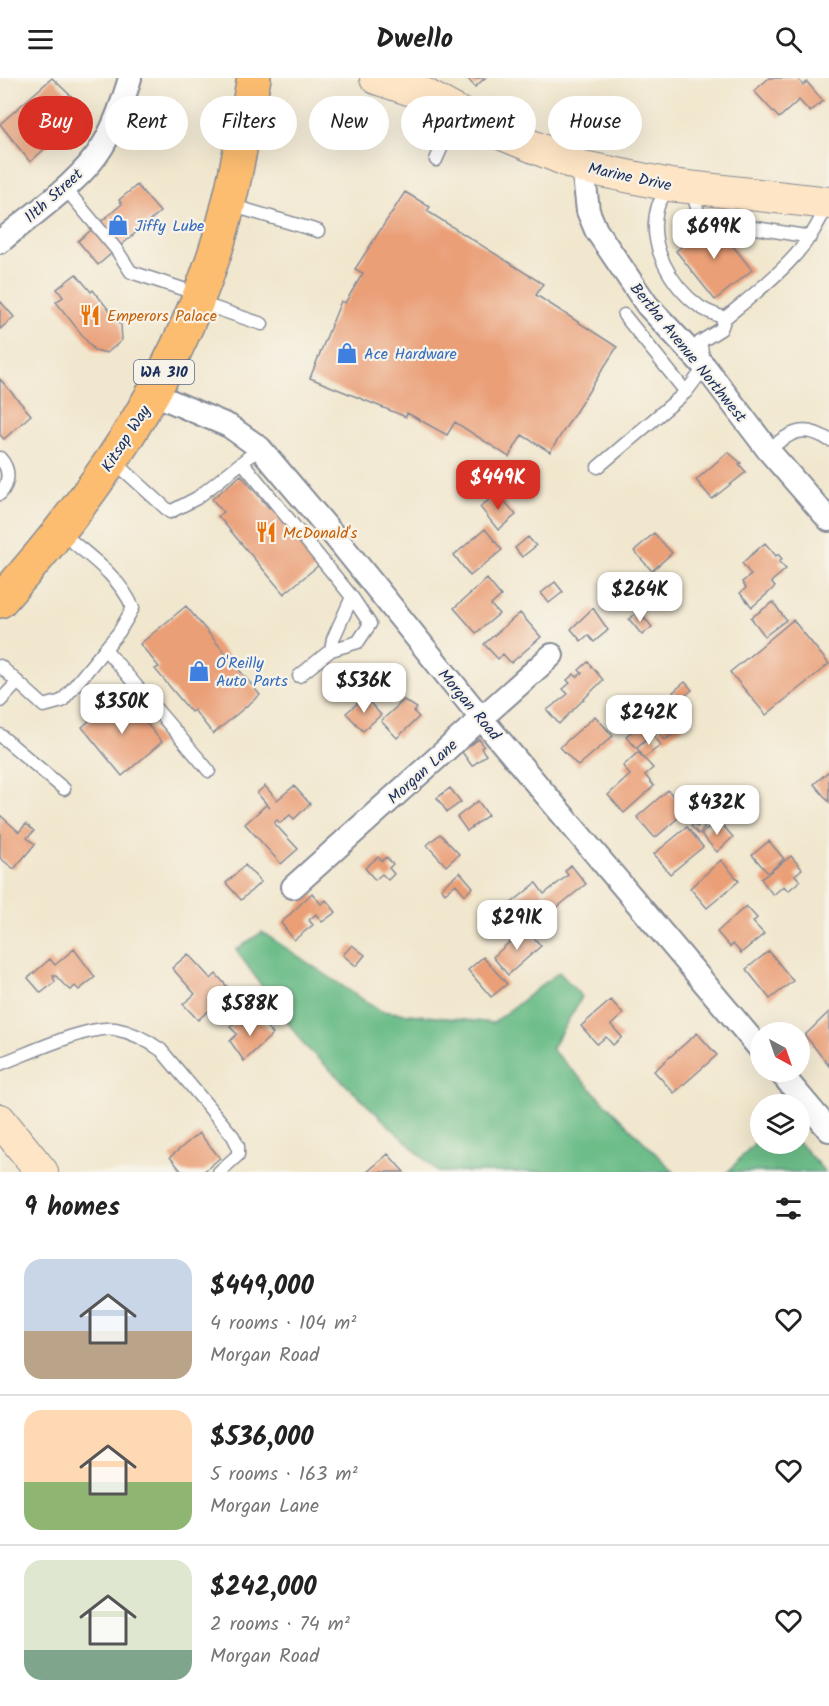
<!DOCTYPE html>
<meta charset="utf-8">
<style>
body{margin:0;font-family:Kalam,sans-serif;background:#f2f2f2;color:#222;height:100vh;display:flex;flex-direction:column;font-size:22px;white-space:nowrap}
*{box-sizing:border-box;margin:0}
p{font-size:20px;color:#767676}
.icon{flex:none;width:33px;height:33px;fill:none;stroke:currentColor;stroke-width:2;stroke-linecap:round;stroke-linejoin:round}
.map{position:relative;height:1094px;overflow:hidden}
.sheet{display:flex;flex-direction:column;background:#fff;flex:1}
.sheet>*{flex:none}
.hud{position:absolute;left:18px;top:18px;width:794px;height:54px;display:flex;gap:12px}
.needle{width:39px;rotate:140deg}
.controls{position:absolute;left:750px;top:944px;display:grid;gap:12px}
.controls a{display:grid;place-items:center;width:60px;height:60px;border-radius:50%;background:#fff;box-shadow:0 6px 24px #0002;font-size:30px}
.price{position:absolute;translate:-50% -51px;padding:0 14px;border-radius:12px;background:#fff;color:#222;font-size:20px;line-height:39px;filter:drop-shadow(0 2px 3px #0008)}
.price::after{content:'';position:absolute;left:50%;top:36px;width:18px;height:14px;margin-left:-9px;background:inherit;clip-path:polygon(0 0,100% 0,50% 100%)}
.price.active{background:#d93025;color:#fff}
ul{padding:0;list-style:none}
li{display:flex;align-items:center;gap:18px;height:150px;padding:0 24px}
li+li{border-top:2px solid #e0e0e0}
li span{display:grid;place-items:center;flex:none;width:168px;height:120px;border-radius:18px;color:#555}
li>.icon{margin-inline-start:auto}
span .icon{width:72px;height:72px;fill:#fffc;stroke-width:1}
li b{font-size:26px}
h2{display:flex;justify-content:space-between;align-items:center;height:72px;padding:0 24px;font-size:26px}
.pill{padding:0 21px;border-radius:27px;background:#fff;box-shadow:0 6px 24px #0002;font-size:21px;line-height:54px}
.pill.active{background:#d93025;color:#fff}
header{display:flex;justify-content:space-between;align-items:center;height:78px;padding:0 24px;background:#fff;font-size:27px;font-weight:700}
.map>svg:first-child{display:block}
.forest{fill:#6dbd89;stroke:#447674;stroke-width:1.5}
.building{fill:#ea9f77}
.lines{fill:none;stroke-linecap:round;stroke-linejoin:round}
.lane-casing{stroke:#868b96;stroke-width:15}
.street-casing{stroke:#868b96;stroke-width:26}
.secondary-casing{stroke:#868b96;stroke-width:34}
.primary-casing{stroke:#868b96;stroke-width:36}
.lane{stroke:#fff;stroke-width:12}
.street{stroke:#fff;stroke-width:22}
.secondary{stroke:#fee5c5;stroke-width:32}
.primary{stroke:#fcbd6f;stroke-width:33}
.labels{text-anchor:middle;stroke-width:4.5;stroke-linejoin:round;paint-order:stroke}
.shield{fill:#f7f3e8;stroke:#5d6a87;stroke-width:1.5}
.shield-label{font-size:15px;font-weight:bold;fill:#1b2f5e}
.street-label{font-size:16px;fill:#1b2f5e;stroke:#f7f3e8}
.shop-label{font-size:16px;fill:#366cbe;stroke:#f7f3e8;text-anchor:start}
.food-label{font-size:16px;fill:#c56008;stroke:#f7f3e8;text-anchor:start}
</style>
<header><svg class="icon" aria-label="menu" viewBox="0 0 24 24"><path d="M4 6h16M4 12h16M4 18h16"/></svg>Dwello<svg class="icon" aria-label="search" viewBox="0 0 24 24"><circle cx="10" cy="10" r="6"/><path d="M15 15l6 6"/></svg></header>
<div class="map">
<svg width="829" height="1094" viewBox="0 0 829 1094">
<rect width="100%" height="100%" fill="#f7f3e8"/>
<filter id="ink" filterUnits="userSpaceOnUse"><feTurbulence type="fractalNoise" baseFrequency=".0167" numOctaves="2"/><feDisplacementMap in="SourceGraphic" scale="12" xChannelSelector="R" yChannelSelector="G"/><feConvolveMatrix kernelMatrix="1 2 1 2 8 2 1 2 1" color-interpolation-filters="sRGB"/></filter>
<filter id="wash" filterUnits="userSpaceOnUse"><feTurbulence type="fractalNoise" baseFrequency=".008" numOctaves="4" result="noise"/><feDisplacementMap in="SourceGraphic" scale="24" xChannelSelector="R" yChannelSelector="G"/><feGaussianBlur stdDeviation="1.35" result="paint"/><feColorMatrix in="noise" values="0 0 0 0 0 0 0 0 0 0 0 0 0 0 0 0 0 1.4 0 .05"/><feComposite in="paint" operator="in"/></filter>
<g filter="url(#wash)">
<rect width="100%" height="100%" fill="#f1e7ce"/>
<!-- forest -->
<path class="forest" d="M262,854L380,933L493,945L559,894L582,919L551,971L674,1094H438L304,967L236,872Z
M760,1059V1065H799L825,1094H728Z"/>
<g id="blocks">
<!-- building -->
<path class="building" d="M52,0L73,20L36,52L49,67L30,84L0,46Z
M467,0H485L475,9Z
M769,0H797L803,7L807,4L823,23L810,34L799,22L779,40L754,13Z
M137,107L160,134L98,187L78,163L122,126L119,122Z
M405,114L430,129L427,133L543,206L536,217L617,269L550,374L522,357L509,379L455,344L447,357L407,335L406,339L310,300L341,223L345,225L363,195L355,191Z
M713,143L752,192L715,222L676,173Z
M76,196L91,214L93,212L121,247L122,262L107,275L94,272L56,224L63,219L57,211Z
M0,223L14,239L0,251Z
M0,301L31,337L4,361L0,357Z
M728,374L741,385L739,386L746,394L712,421L696,402Z
M241,397L269,430L274,425L301,457L297,460L319,487L284,516L218,438L223,434L212,421Z
M498,415L516,437L498,452L480,429Z
M485,451L502,472L470,498L454,477Z
M654,455L672,475L652,493L634,473Z
M528,459L536,468L522,479L515,470Z
M765,465L776,478L778,476L782,481L779,484L786,491L771,504L775,509L752,529L740,515L746,510L742,504L751,497L742,485Z
M487,501L501,518L491,527L499,536L476,555L454,530Z
M555,504L563,514L549,525L541,515Z
M773,524L786,542L765,558L751,540Z
M186,528L260,617L213,656L194,632L191,634L155,591L159,589L140,566Z
M593,530L608,552L594,564L588,557L581,563L571,551Z
M639,533L652,549L642,557L629,541Z
M520,535L541,559L511,585L503,576L498,581L484,566Z
M793,542L829,586L766,637L730,594Z
M588,584L603,602L559,646L547,632L568,616L563,611L570,605L567,602L574,596L577,599L582,595L579,592Z
M685,604L692,612L680,622L673,614Z
M121,615L162,664L122,698L82,649Z
M365,619L381,637L363,653L346,635Z
M404,622L417,630L414,634L419,639L397,660L381,643Z
M654,636L662,646L636,670L626,658Z
M595,638L613,658L578,688L560,669Z
M677,639L684,649L665,662L658,653Z
M653,657L661,667L644,680L637,670Z
M479,661L484,668L481,670L486,677L472,688L462,674Z
M638,674L653,690L645,697L654,708L624,735L608,717L630,697L623,688Z
M829,693V724L814,706Z
M265,708L277,722L294,708L310,726L294,741L290,737L280,745L277,742L274,745L298,771L281,786L245,746L266,727L270,730L257,715Z
M450,710L461,724L447,734L437,720Z
M668,712L686,733L655,760L637,739Z
M478,723L488,737L467,753L457,739Z
M0,737L19,754L26,746L34,753L27,760L35,766L14,791L0,780Z
M719,743L733,759L717,774L701,756Z
M701,745L705,750L698,756L691,748L694,746L697,749Z
M687,749L703,769L670,796L654,776Z
M440,756L459,776L446,788L427,767Z
M769,763L784,781L768,795L752,777Z
M791,778L802,791L795,797L800,803L788,813L784,808L773,817L761,801Z
M378,779L382,783L386,779L393,786L389,790L394,796L388,802L382,796L375,802L365,790Z
M721,782L739,803L707,830L690,810Z
M245,787L261,804L241,822L226,805Z
M571,787L586,806L550,835L546,830L525,847L509,827L536,805L544,816L568,797L565,793Z
M460,794L473,809L465,817L456,806L445,815L441,810Z
M312,815L321,826L326,822L336,834L322,844L316,836L309,842L313,847L294,862L281,845Z
M746,828L757,840L753,844L764,856L741,875L733,866L730,869L717,854Z
M525,850L541,868L508,897L493,879Z
M352,867L365,877L356,888L343,877Z
M74,871L95,899L79,912L75,908L71,912L67,910L56,898H53L55,904L41,915L28,900L50,881L55,887Z
M769,873L793,903L770,921L746,891Z
M188,876L211,901L216,896L231,913L198,942L183,926L195,916L172,890Z
M483,879L507,906L491,919L468,892Z
M611,922L623,936L611,947L622,959L613,967L606,959L597,966L581,948Z
M829,934V988L805,957Z
M258,939L273,956L244,983L230,963L237,956L230,949L239,941L246,949Z
M697,955L717,977L674,1015L654,993Z
M199,1055L220,1080L203,1094H182L170,1079Z
M388,1076L404,1094H367Z"/>
</g>
</g>
<g filter="url(#ink)">
<use href="#blocks" fill-opacity="0" stroke="#868b96" stroke-width="1.5"/>
<g class="lines">
<defs>
<path id="lane" d="M436,82L457,34
M670,108C666,115 660,122 658,128C646,166 671,208 700,229C707,234 717,237 725,240
M64,109L116,171L131,194L198,216
M692,111L698,134L707,142L811,159
M230,127L318,153
M197,224L262,246
M624,237L686,314
M768,372C790,355 803,345 829,362
M0,380C10,391 10,404 0,416
M114,383L170,434L197,420L260,370
M243,385L352,519L333,561L331,572L299,598
M598,389L686,314L705,289L700,264L721,251L725,240C764,208 809,175 827,126
M105,571L209,693
M331,572L358,564L370,546L352,519
M0,588L44,628L62,623L119,554L133,530C119,497 87,477 61,454
M0,623L18,604
M0,657L64,711
M0,986C27,976 88,947 115,951C132,954 147,962 161,972L233,1058L238,1068V1077L219,1094"/>
<path id="street" d="M583,89L588,133L596,152L647,227L705,289L768,372L829,442
M0,164C31,137 81,104 102,69C115,48 123,24 130,0
M154,316L229,348L260,370L337,461L481,640L760,971
M293,809L552,577
M779,993L829,1052"/>
<path id="secondary" d="M376,0L424,16L485,49L583,89L670,107L829,125
M0,1042L42,1094"/>
<path id="primary" d="M0,523C92,421 171,309 214,177C233,120 242,59 254,0"/>
</defs>
<!-- lane casing -->
<use href="#lane" class="lane-casing"/>
<!-- street casing -->
<use href="#street" class="street-casing"/>
<!-- secondary casing -->
<use href="#secondary" class="secondary-casing"/>
<!-- primary casing -->
<use href="#primary" class="primary-casing"/>
<!-- lane -->
<use href="#lane" class="lane"/>
<!-- street -->
<use href="#street" class="street"/>
<!-- secondary -->
<use href="#secondary" class="secondary"/>
<!-- primary -->
<use href="#primary" class="primary"/>
</g>
</g>
<!-- icons -->
<defs>
<symbol id="shop-bare" viewBox="-9 -9 18 18"><path d="M-5-2.5h2.3a2.7 3.5 0 0 1 5.4 0H5L5.5 6h-11ZM-1.5-2.5h3a1.5 2.3 0 0 0-3 0Z" fill="#3f7fe0" stroke="#f7f3e8" stroke-width="2.5" paint-order="stroke"/></symbol>
<symbol id="restaurant-bare" viewBox="-9 -9 18 18"><path d="M-5-6h1v4h1v-4h1v4h1v-4h1v5L-1.5 .5V6h-2V.5L-5-1ZM5-6V6H3V1.5H1.5Q1.5-4 5-6Z" fill="#e8710a" stroke="#f7f3e8" stroke-width="2.5" paint-order="stroke"/></symbol>
</defs>
<g fill-rule="evenodd">
<use href="#shop-bare" x="103" y="132" width="30" height="30"/>
<use href="#restaurant-bare" x="75" y="222" width="30" height="30"/>
<use href="#shop-bare" x="332" y="260" width="30" height="30"/>
<use href="#restaurant-bare" x="251" y="439" width="30" height="30"/>
<use href="#shop-bare" x="184" y="578" width="30" height="30"/>
</g>
<g class="labels">
<!-- shield labels -->
<rect class="shield" x="134" y="282" width="60" height="24" rx="4.5"/>
<g class="shield-label">
<text x="164" y="299">WA 310</text>
</g>
<!-- street labels -->
<g class="street-label">
<text transform="translate(630 98) rotate(12)" y="6">Marine Drive</text>
<text transform="translate(53 117) rotate(-42)" y="6">11th Street</text>
<text transform="translate(689 274) rotate(51)" y="6">Bertha Avenue Northwest</text>
<text transform="translate(125 360) rotate(-57)" y="6">Kitsap Way</text>
<text transform="translate(470 626) rotate(50)" y="6">Morgan Road</text>
<text transform="translate(422 693) rotate(-42)" y="6">Morgan Lane</text>
</g>
<!-- shop labels -->
<g class="shop-label">
<text x="135" y="153">Jiffy Lube</text>
<text x="364" y="281">Ace Hardware</text>
<text x="216" y="590">O'Reilly<tspan x="216" dy="18">Auto Parts</tspan></text>
</g>
<!-- food labels -->
<g class="food-label">
<text x="107" y="243">Emperors Palace</text>
<text x="283" y="460">McDonald's</text>
</g>
</g>
</svg>
<div class="controls">
<a><svg class="needle" viewBox="-14 -14 28 28"><path d="M0-13l5 13h-10z" fill="#e53935"/><path d="M0 13l5-13h-10z" fill="#767676"/></svg></a>
<a><svg class="icon" aria-label="layers" viewBox="0 0 24 24"><path d="M12 4l9 5-9 5-9-5zM3 14l9 5 9-5"/></svg></a>
</div>
<b class="price" style="left:714px;top:182px">$699K</b>
<b class="price active" style="left:498px;top:433px">$449K</b>
<b class="price" style="left:640px;top:545px">$264K</b>
<b class="price" style="left:364px;top:636px">$536K</b>
<b class="price" style="left:122px;top:657px">$350K</b>
<b class="price" style="left:649px;top:668px">$242K</b>
<b class="price" style="left:717px;top:758px">$432K</b>
<b class="price" style="left:517px;top:873px">$291K</b>
<b class="price" style="left:250px;top:959px">$588K</b>
<div class="hud">
<a class="pill active">Buy</a>
<a class="pill">Rent</a>
<a class="pill">Filters</a>
<a class="pill">New</a>
<a class="pill">Apartment</a>
<a class="pill">House</a>
</div>
</div>
<section class="sheet">
<h2>9 homes<svg class="icon" aria-label="filters" viewBox="0 0 24 24"><path d="M4 7h16M4 17h16"/><circle cx="9" cy="7" r="2"/><circle cx="15" cy="17" r="2"/></svg></h2>
<ul>
<li><span style="background:linear-gradient(#c9d6e8 60%,#b9a48a 0)"><svg class="icon" aria-label="home" viewBox="0 0 24 24"><path d="M3 11l9-7 9 7M6 9v11h12V9"/></svg></span><div><b>$449,000</b><p>4 rooms · 104 m²</p><p>Morgan Road</p></div><svg class="icon" aria-label="heart" viewBox="0 0 24 24"><path d="M12 20l-8-8c-3-5 5-10 8-4 3-6 11-1 8 4z"/></svg></li>
<li><span style="background:linear-gradient(#ffd9b3 60%,#8fb573 0)"><svg class="icon" aria-label="home" viewBox="0 0 24 24"><path d="M3 11l9-7 9 7M6 9v11h12V9"/></svg></span><div><b>$536,000</b><p>5 rooms · 163 m²</p><p>Morgan Lane</p></div><svg class="icon" aria-label="heart" viewBox="0 0 24 24"><path d="M12 20l-8-8c-3-5 5-10 8-4 3-6 11-1 8 4z"/></svg></li>
<li><span style="background:linear-gradient(#dfe7d0 75%,#7fa58c 0)"><svg class="icon" aria-label="home" viewBox="0 0 24 24"><path d="M3 11l9-7 9 7M6 9v11h12V9"/></svg></span><div><b>$242,000</b><p>2 rooms · 74 m²</p><p>Morgan Road</p></div><svg class="icon" aria-label="heart" viewBox="0 0 24 24"><path d="M12 20l-8-8c-3-5 5-10 8-4 3-6 11-1 8 4z"/></svg></li>
</ul>
</section>
